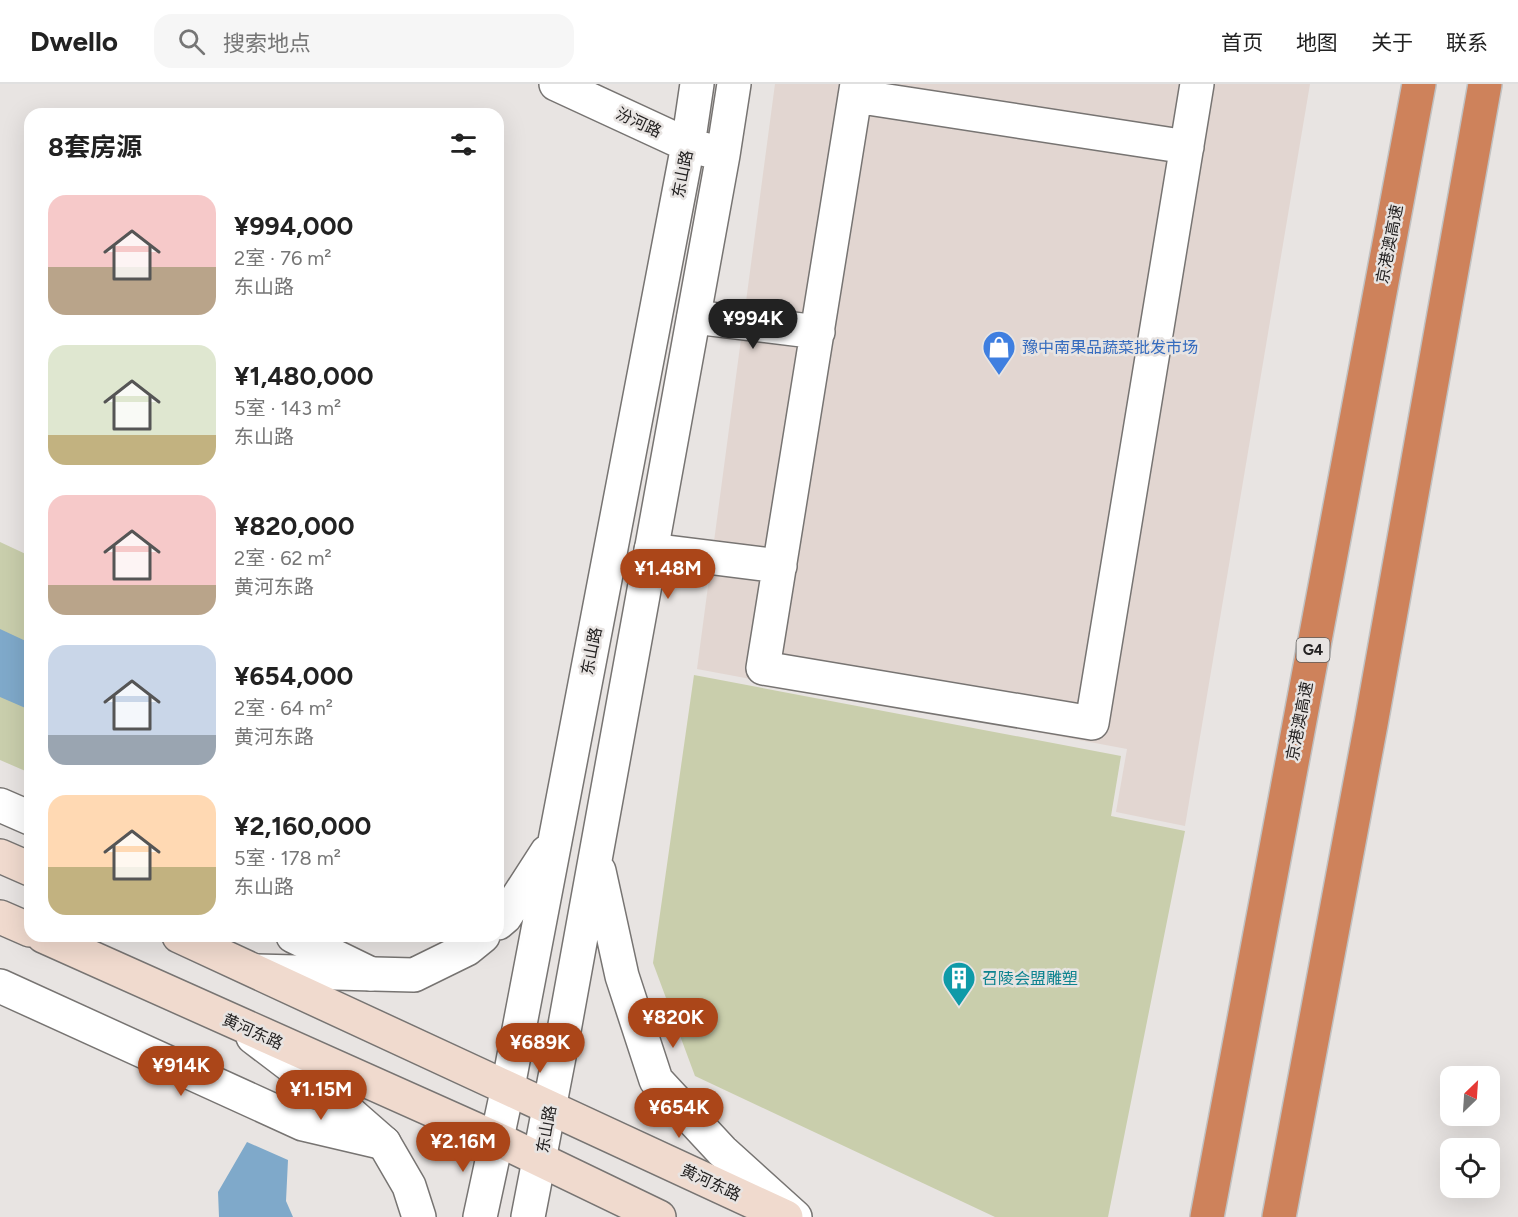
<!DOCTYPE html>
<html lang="zh">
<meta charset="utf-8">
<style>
body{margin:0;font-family:Figtree,"Noto Sans SC",sans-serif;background:#f6f6f6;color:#222;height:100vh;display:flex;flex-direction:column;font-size:22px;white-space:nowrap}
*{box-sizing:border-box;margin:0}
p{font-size:20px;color:#767676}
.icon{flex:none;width:33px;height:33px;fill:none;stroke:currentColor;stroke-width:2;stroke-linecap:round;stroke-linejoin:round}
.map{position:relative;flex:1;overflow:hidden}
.drawer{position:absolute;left:24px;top:24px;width:480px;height:834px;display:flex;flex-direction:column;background:#fff;border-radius:18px;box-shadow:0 6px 24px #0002}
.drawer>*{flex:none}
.needle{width:39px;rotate:25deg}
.fabs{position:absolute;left:1440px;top:982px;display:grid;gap:12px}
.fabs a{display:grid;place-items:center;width:60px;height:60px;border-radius:12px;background:#fff;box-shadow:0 6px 24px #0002;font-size:30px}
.price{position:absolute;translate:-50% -51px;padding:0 14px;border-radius:21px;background:#ab4619;color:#fff;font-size:20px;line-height:39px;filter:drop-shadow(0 2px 3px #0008)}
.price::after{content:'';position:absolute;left:50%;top:36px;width:18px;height:14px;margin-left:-9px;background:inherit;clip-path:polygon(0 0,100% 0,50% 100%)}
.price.active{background:#222;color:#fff}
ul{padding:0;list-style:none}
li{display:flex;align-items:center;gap:18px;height:150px;padding:0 24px}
li span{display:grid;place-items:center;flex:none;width:168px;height:120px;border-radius:18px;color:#555}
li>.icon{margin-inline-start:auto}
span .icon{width:72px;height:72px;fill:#fffc;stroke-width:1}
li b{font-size:26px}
h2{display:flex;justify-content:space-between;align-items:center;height:72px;padding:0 24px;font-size:26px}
header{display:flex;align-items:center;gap:36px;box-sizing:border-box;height:84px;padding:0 30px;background:#fff;border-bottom:2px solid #e0e0e0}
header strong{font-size:28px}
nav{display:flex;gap:33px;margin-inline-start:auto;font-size:21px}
.search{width:420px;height:54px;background:#f6f6f6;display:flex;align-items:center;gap:15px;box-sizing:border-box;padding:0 21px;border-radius:18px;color:#767676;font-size:22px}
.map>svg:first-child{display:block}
.built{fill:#e2d6d1}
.green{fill:#c9ceac}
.water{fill:#7fa9ca}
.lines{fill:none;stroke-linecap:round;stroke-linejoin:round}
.minor-casing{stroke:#777472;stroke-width:36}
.tertiary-casing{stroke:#777472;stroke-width:36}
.secondary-casing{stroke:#777472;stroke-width:36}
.motorway-casing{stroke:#c1c1c1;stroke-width:36}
.minor{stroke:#fff;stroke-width:33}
.tertiary{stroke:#fff;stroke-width:33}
.secondary{stroke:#f0dace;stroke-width:33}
.motorway{stroke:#ce825b;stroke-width:33}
.labels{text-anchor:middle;stroke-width:5;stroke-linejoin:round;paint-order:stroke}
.shield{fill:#e8e4e2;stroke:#5e5c5b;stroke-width:1.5}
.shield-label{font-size:15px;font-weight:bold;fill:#232121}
.street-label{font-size:16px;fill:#232121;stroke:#e8e4e2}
.shop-label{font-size:16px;fill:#366cbe;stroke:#e8e4e2;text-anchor:start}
.culture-label{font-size:16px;fill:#0d838f;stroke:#e8e4e2;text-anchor:start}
</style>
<header>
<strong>Dwello</strong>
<div class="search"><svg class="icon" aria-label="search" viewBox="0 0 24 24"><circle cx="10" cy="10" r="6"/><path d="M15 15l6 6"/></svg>搜索地点</div>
<nav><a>首页</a><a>地图</a><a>关于</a><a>联系</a></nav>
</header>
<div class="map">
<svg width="1518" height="1133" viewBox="0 0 1518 1133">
<rect width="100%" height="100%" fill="#e8e4e2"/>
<!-- built -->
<path class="built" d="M775,0H1310L1185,742L1116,728L1127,665L697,585Z"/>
<!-- green -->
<path class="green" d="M0,458L30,472V689L0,676Z
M694,591L1121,672L1111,732L1185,747L1108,1133H995L695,992L653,879Z"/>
<!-- water -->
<path class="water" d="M0,545L30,559V626L0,613Z
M247,1058L288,1076L286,1117L293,1133H219L218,1108Z"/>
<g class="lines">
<defs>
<path id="minor" d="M857,0L763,584L1092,639L1197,0
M855,12L1187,63
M694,233L818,248
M651,466L780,482
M0,721L30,734
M293,852L371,890
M0,902L303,1040L384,1059"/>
<path id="tertiary" d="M556,0L688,61L707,66
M599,787L622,892L656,996L722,1067L795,1133
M498,839L505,833L547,768
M256,887L414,891L467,865L483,852
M253,953L328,1010L384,1059L409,1102L419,1133
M480,1133L508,1003L688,61L697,0
M528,1133L563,952L723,71L734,0"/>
<path id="secondary" d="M0,772L30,785
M0,833L30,846
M43,852L497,1055L659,1133
M179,852L786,1133"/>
<path id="motorway" d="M1207,1133L1419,0
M1279,1133L1371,640L1485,0"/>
</defs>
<!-- minor casing -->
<use href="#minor" class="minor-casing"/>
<!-- tertiary casing -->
<use href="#tertiary" class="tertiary-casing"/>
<!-- secondary casing -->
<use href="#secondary" class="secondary-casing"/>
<!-- motorway casing -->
<use href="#motorway" class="motorway-casing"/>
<!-- minor -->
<use href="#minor" class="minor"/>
<!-- tertiary -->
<use href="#tertiary" class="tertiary"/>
<!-- secondary -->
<use href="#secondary" class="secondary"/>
<!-- motorway -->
<use href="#motorway" class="motorway"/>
</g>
<!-- icons -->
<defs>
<symbol id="shop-pin" viewBox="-11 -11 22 30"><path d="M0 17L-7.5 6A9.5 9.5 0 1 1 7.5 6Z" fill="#3f7fe0" stroke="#e8e4e2"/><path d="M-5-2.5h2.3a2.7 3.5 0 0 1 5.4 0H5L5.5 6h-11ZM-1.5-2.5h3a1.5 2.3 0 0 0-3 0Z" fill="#fff"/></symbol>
<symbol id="building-pin" viewBox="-11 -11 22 30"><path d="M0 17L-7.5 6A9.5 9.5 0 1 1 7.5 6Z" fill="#0f9aa8" stroke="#e8e4e2"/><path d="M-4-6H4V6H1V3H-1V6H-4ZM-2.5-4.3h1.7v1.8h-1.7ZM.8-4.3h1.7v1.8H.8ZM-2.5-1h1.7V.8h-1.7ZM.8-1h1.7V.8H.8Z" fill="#fff"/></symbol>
</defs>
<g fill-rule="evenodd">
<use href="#shop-pin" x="980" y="244" width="38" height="52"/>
<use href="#building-pin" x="940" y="875" width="38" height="52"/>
</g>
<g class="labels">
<!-- shield labels -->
<rect class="shield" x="1296.5" y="554" width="33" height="24" rx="4.5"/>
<g class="shield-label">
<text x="1313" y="571">G4</text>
</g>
<!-- street labels -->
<g class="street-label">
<text transform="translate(639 38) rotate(25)" y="6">汾河路</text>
<text transform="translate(682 90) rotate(-79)" y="6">东山路</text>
<text transform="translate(1389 160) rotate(-79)" y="6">京港澳高速</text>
<text transform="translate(591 567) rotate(-79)" y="6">东山路</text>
<text transform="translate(1299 637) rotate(-79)" y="6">京港澳高速</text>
<text transform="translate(253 947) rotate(24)" y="6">黄河东路</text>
<text transform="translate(546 1045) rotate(-80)" y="6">东山路</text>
<text transform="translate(711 1098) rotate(25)" y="6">黄河东路</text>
</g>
<!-- shop labels -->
<g class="shop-label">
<text x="1022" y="269">豫中南果品蔬菜批发市场</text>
</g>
<!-- culture labels -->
<g class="culture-label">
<text x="982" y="900">召陵会盟雕塑</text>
</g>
</g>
</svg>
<div class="fabs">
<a><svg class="needle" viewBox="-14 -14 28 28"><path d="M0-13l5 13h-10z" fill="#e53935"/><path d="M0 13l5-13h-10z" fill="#767676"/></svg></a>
<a><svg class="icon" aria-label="locate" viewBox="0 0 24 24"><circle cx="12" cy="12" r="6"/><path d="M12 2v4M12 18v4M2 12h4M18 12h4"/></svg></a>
</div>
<b class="price active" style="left:753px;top:266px">¥994K</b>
<b class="price" style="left:668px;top:516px">¥1.48M</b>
<b class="price" style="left:673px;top:965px">¥820K</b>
<b class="price" style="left:540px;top:990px">¥689K</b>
<b class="price" style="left:181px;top:1013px">¥914K</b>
<b class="price" style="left:321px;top:1037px">¥1.15M</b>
<b class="price" style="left:679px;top:1055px">¥654K</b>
<b class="price" style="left:463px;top:1089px">¥2.16M</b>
<section class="drawer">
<h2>8套房源<svg class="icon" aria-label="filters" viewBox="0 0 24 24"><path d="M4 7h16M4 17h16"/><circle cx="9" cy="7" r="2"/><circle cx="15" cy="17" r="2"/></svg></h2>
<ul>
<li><span style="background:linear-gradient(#f6c9c9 60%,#b9a48a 0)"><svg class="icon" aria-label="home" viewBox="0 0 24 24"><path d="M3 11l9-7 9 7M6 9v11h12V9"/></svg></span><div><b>¥994,000</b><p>2室 · 76 m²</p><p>东山路</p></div></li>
<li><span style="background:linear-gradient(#dfe7d0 75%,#c2b280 0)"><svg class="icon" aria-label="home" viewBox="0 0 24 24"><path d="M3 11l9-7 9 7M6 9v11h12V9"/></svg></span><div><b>¥1,480,000</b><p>5室 · 143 m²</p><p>东山路</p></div></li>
<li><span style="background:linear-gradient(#f6c9c9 75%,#b9a48a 0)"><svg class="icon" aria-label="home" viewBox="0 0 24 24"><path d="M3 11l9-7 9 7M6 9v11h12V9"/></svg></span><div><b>¥820,000</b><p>2室 · 62 m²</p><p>黄河东路</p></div></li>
<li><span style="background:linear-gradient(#c9d6e8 75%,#9aa5b1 0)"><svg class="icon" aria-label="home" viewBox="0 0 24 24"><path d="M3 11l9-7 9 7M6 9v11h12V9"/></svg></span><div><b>¥654,000</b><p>2室 · 64 m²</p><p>黄河东路</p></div></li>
<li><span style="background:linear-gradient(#ffd9b3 60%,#c2b280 0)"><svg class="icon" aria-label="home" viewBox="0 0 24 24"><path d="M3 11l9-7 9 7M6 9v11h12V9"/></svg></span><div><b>¥2,160,000</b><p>5室 · 178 m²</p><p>东山路</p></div></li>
</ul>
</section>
</div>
